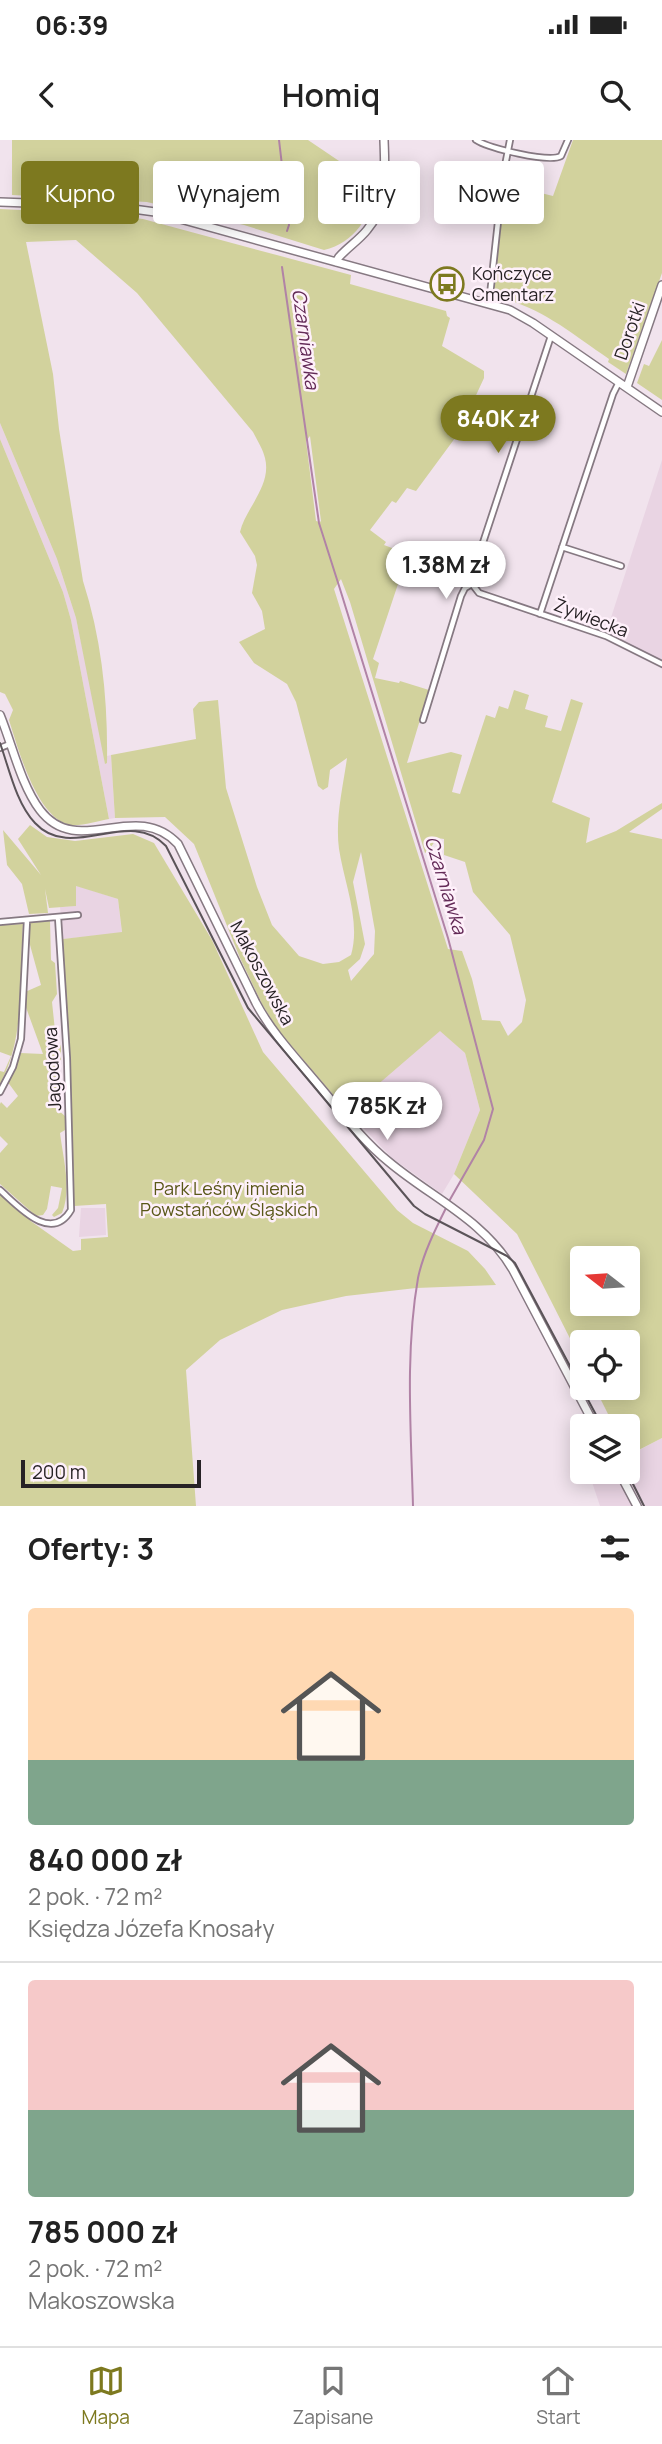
<!DOCTYPE html>
<html lang="pl">
<meta charset="utf-8">
<style>
body{margin:0;font-family:Manrope,sans-serif;background:#f6f6f6;color:#222;height:100vh;display:flex;flex-direction:column;font-size:26px;white-space:nowrap}
*{box-sizing:border-box;margin:0}
p{font-size:23px;color:#767676}
.icon{flex:none;width:38px;height:38px;fill:none;stroke:currentColor;stroke-width:2;stroke-linecap:round;stroke-linejoin:round}
.map{position:relative;height:1366px;overflow:hidden}
.sheet{display:flex;flex-direction:column;background:#fff;flex:1}
.sheet>*{flex:none}
.guide{position:absolute;left:21px;top:21px;width:621px;height:63px;display:flex;gap:14px}
.needle{width:46px;rotate:287deg}
.buttons{position:absolute;left:570px;top:1106px;display:grid;gap:14px}
.buttons a{display:grid;place-items:center;width:70px;height:70px;border-radius:7px;background:#fff;box-shadow:0 4px 18px #0003;font-size:35px}
.scale{position:absolute;left:21px;bottom:18px;width:180px;box-sizing:border-box;padding-left:7px;border:4px solid #272225;border-top:0;font-size:19px;line-height:24px;white-space:nowrap;color:#272225;-webkit-text-stroke:5px #fef0fa;paint-order:stroke}
.price{position:absolute;translate:-50% -60px;padding:0 16px;border-radius:24px;background:#fff;color:#222;font-size:23px;line-height:46px;filter:drop-shadow(0 2px 4px #0008)}
.price::after{content:'';position:absolute;left:50%;top:42px;width:21px;height:16px;margin-left:-10px;background:inherit;clip-path:polygon(0 0,100% 0,50% 100%)}
.price.active{background:#7d791f;color:#fff}
ul{padding:0;list-style:none}
li{display:grid;align-content:center;gap:14px;height:371px;padding:0 28px}
li+li{border-top:2px solid #e0e0e0}
li span{display:grid;place-items:center;height:217px;border-radius:7px;color:#555}
li>.icon{margin-inline-start:auto}
span .icon{width:126px;height:126px;fill:#fffc;stroke-width:1}
li b{font-size:30px}
h2{display:flex;justify-content:space-between;align-items:center;height:84px;padding:0 28px;font-size:30px}
.pill{padding:0 24px;border-radius:7px;background:#fff;box-shadow:0 4px 18px #0003;font-size:24px;line-height:63px}
.pill.active{background:#7d791f;color:#fff}
.status{display:flex;justify-content:space-between;align-items:center;height:49px;padding:0 35px;background:#fff;direction:ltr}
.status svg{height:19px;fill:currentColor}
header{display:flex;justify-content:space-between;align-items:center;height:91px;padding:0 28px;background:#fff;font-size:32px;font-weight:600}
.menu{display:flex;justify-content:space-around;align-items:center;height:98px;border-top:2px solid #e0e0e0;background:#fff;font-size:19px;color:#767676}
.menu a{display:grid;justify-items:center;gap:4px}
.menu .active{color:#7d791f}
.map>svg:first-child{display:block}
.built{fill:#e9d4e3}
.green{fill:#d2d29d;fill-rule:evenodd}
.lines{fill:none;stroke-linecap:round;stroke-linejoin:round}
.stream{stroke:#b183a6;stroke-width:2}
.street-casing{stroke:#867982;stroke-width:8}
.secondary-casing{stroke:#867982;stroke-width:10}
.street{stroke:#fff;stroke-width:4.5}
.secondary{stroke:#fff;stroke-width:7}
.tram{stroke:#5b5459;stroke-width:2}
.labels{text-anchor:middle;stroke-width:5;stroke-linejoin:round;paint-order:stroke}
.poi-label{font-size:18px;fill:#272225;stroke:#fef0fa;text-anchor:start}
.street-label{font-size:18px;fill:#272225;stroke:#fef0fa}
.park-label{font-size:18px;fill:#5a5819;stroke:#fef0fa}
.water-label{font-size:19px;font-style:italic;fill:#632a57;stroke:#fef0fa}
</style>
<div class="status"><b>06:39</b><svg viewBox="0 0 49 12"><path d="M0 12V9h3v3zM5 12V6h3v6zM10 12V3h3v9zM15 12V0h3v12zM26 1h20v11H26zM47 4h2v5h-2z"/></svg></div>
<header><svg class="icon" aria-label="back" viewBox="0 0 24 24"><path d="M15 5l-7 7 7 7"/></svg>Homiq<svg class="icon" aria-label="search" viewBox="0 0 24 24"><circle cx="10" cy="10" r="6"/><path d="M15 15l6 6"/></svg></header>
<div class="map">
<svg width="662" height="1366" viewBox="0 0 662 1366">
<rect width="100%" height="100%" fill="#f1e3ed"/>
<!-- built -->
<path class="built" d="M0,283L57,419L76,478L107,623V616L111,615L115,678L109,679L71,480L63,452L0,299Z
M662,320V520L606,493Z
M75,745L118,759L122,793L63,799L60,767L76,766Z
M440,890L465,913L480,970L454,1034L442,1054L392,1018L347,971L348,968Z
M81,1068H105L106,1095L79,1097Z
M662,1298V1366H600L591,1339L603,1332H628V1316Z"/>
<!-- green -->
<path class="green" d="M12,0H308L376,46C371,76 355,103 324,110L244,85L147,62L12,55Z
M573,0H662V133L626,234L608,222L609,219C568,191 540,166 490,155L505,44L553,56Z
M0,69L99,74L143,79L351,135L350,144L446,171L447,176L450,178L442,206L484,231V238L458,294L416,351L407,348L396,363L392,361L370,390L386,402L384,405L408,414L373,519L379,523L375,538L399,543L400,541L429,550L407,623L451,612L462,615L452,652L460,654L486,575L495,578L499,566L508,569L514,550L529,555L525,569L548,576L545,587L561,591L571,559L583,563L552,662L590,678L586,703L616,691L662,663V669L629,692L662,699V1298L629,1315L628,1286H614L595,1248H628V1202H583V1224L517,1094L454,1034L480,970L465,913L440,891L347,971L278,890L262,864L240,818L194,704L165,677L115,678L111,615L196,599L193,569L199,562L218,560L226,648L257,747L272,785L299,816L323,824L339,822L351,815C361,782 344,742 339,709C335,679 343,647 347,618L330,630L328,647L323,650L318,646L296,562L287,544L254,523L239,502L265,489L262,471L252,453L257,425L255,416L240,392C246,367 272,346 265,318C263,309 257,300 253,292L137,153L76,100L26,102L53,234L59,289L83,441C102,500 108,561 107,623L105,624L76,478L57,419L0,283ZM310,296L321,381L320,382L316,381L306,301ZM341,439L350,462L425,713L429,710L437,698L444,699V715L465,722L473,752L510,795L526,860L522,882L508,896L500,881L482,880L472,839L462,811L448,809L334,449ZM361,712L375,791L374,814L351,841L348,830L360,819L365,804L353,742ZM628,1118V1164H583V1118Z
M662,200V260L637,243L644,224L649,226Z
M0,299L63,452L71,480L109,679C98,681 82,686 71,685C37,680 18,608 9,580L13,570L5,554L0,552Z
M30,685L47,697L75,701L133,694L154,703L212,800L263,912L397,1070L413,1083L468,1111L485,1129L496,1145L416,1148L346,1156L282,1170L220,1200L186,1230L196,1366H0V1053L32,1082L73,1111L81,1110V1099L108,1097L106,1064L74,1066L63,799L122,792L118,759L76,746V766L49,768L45,749L48,773L29,774L22,744L7,725L3,690L41,735L18,699Z
M50,781L51,820L55,823L57,854L52,862L56,900L61,906V920L57,922L59,971L65,976V990L60,993C63,1018 72,1049 62,1073L54,1077L52,1075L58,1068L62,1048L51,1046L47,1069L43,1075L36,1076L0,1044V1013L8,1004L0,996V964L1,962L7,968L18,956L7,941L20,913L43,914L24,862L25,852L41,845L27,794L29,783Z
M23,784C19,836 26,897 0,944V931L4,932L11,916L0,912V785Z"/>
<g class="lines">
<!-- stream -->
<path class="stream" d="M279,0L289,85L287,91
M282,127L319,383L340,449L448,798L493,969L484,1000L448,1063
M413,1366C411,1290 405,1213 418,1138C423,1114 435,1090 446,1068"/>
<defs>
<path id="street" d="M476,0C488,8 549,23 561,16L568,0
M489,164L503,36L510,0
M562,407L621,426
M472,444L479,453L606,496L662,524
M540,474L613,254L619,242
M423,580L461,456L465,448L472,444V436L551,196
M0,608L10,604
M0,782L78,775
M0,952L13,927L21,899L27,780
M0,1050C18,1066 51,1104 71,1070L67,918L58,777"/>
<path id="secondary" d="M0,62L111,66L155,72L510,170L533,183L662,272
M336,122L339,117C348,107 359,100 367,90C388,66 385,30 384,0
M627,247L662,145
M0,575C12,604 21,645 40,670C78,720 135,658 178,704L256,863C273,895 298,920 321,948C342,973 363,1001 389,1022C432,1058 484,1080 513,1130L595,1286
M619,1332L637,1366"/>
</defs>
<!-- street casing -->
<use href="#street" class="street-casing"/>
<!-- secondary casing -->
<use href="#secondary" class="secondary-casing"/>
<!-- street -->
<use href="#street" class="street"/>
<!-- secondary -->
<use href="#secondary" class="secondary"/>
<!-- tram -->
<path class="tram" d="M0,603C9,628 16,663 35,683C72,723 129,666 166,706L248,868L414,1066L425,1074L507,1116L515,1123L602,1286
M627,1332L644,1366"/>
</g>
<!-- icons -->
<defs>
<symbol id="bus-ring" viewBox="-11 -11 22 22"><circle r="9.5" fill="#fef0fa" stroke="#7d791f" stroke-width="1.5"/><path d="M-5-6H5V4H4V6H2V4H-2V6H-4V4H-5ZM-3.5-4V0h7V-4ZM-3.5 1.2v1.5H-2V1.2ZM2 1.2v1.5H3.5V1.2Z" fill="#7d791f"/></symbol>
</defs>
<g fill-rule="evenodd">
<use href="#bus-ring" x="428" y="125" width="38" height="38"/>
</g>
<g class="labels">
<!-- poi labels -->
<g class="poi-label">
<text x="472" y="140">Kończyce<tspan x="472" dy="21">Cmentarz</tspan></text>
</g>
<!-- street labels -->
<g class="street-label">
<text transform="translate(630 191) rotate(-71)" y="6">Dorotki</text>
<text transform="translate(591 478) rotate(21)" y="6">Żywiecka</text>
<text transform="translate(262 833) rotate(62)" y="6">Makoszowska</text>
<text transform="translate(53 929) rotate(-93)" y="6">Jagodowa</text>
</g>
<!-- park labels -->
<g class="park-label">
<text x="229" y="1055">Park Leśny imienia<tspan x="229" dy="21">Powstańców Śląskich</tspan></text>
</g>
<!-- water labels -->
<g class="water-label">
<text transform="translate(306 199) rotate(82)" y="7">Czarniawka</text>
<text transform="translate(446 745) rotate(73)" y="7">Czarniawka</text>
</g>
</g>
</svg>
<div class="buttons">
<a><svg class="needle" viewBox="-14 -14 28 28"><path d="M0-13l5 13h-10z" fill="#e53935"/><path d="M0 13l5-13h-10z" fill="#767676"/></svg></a>
<a><svg class="icon" aria-label="locate" viewBox="0 0 24 24"><circle cx="12" cy="12" r="6"/><path d="M12 2v4M12 18v4M2 12h4M18 12h4"/></svg></a>
<a><svg class="icon" aria-label="layers" viewBox="0 0 24 24"><path d="M12 4l9 5-9 5-9-5zM3 14l9 5 9-5"/></svg></a>
</div>
<div class="scale">200 m</div>
<b class="price active" style="left:498px;top:315px">840K zł</b>
<b class="price" style="left:446px;top:461px">1.38M zł</b>
<b class="price" style="left:387px;top:1002px">785K zł</b>
<div class="guide">
<a class="pill active">Kupno</a>
<a class="pill">Wynajem</a>
<a class="pill">Filtry</a>
<a class="pill">Nowe</a>
</div>
</div>
<section class="sheet">
<h2>Oferty: 3<svg class="icon" aria-label="filters" viewBox="0 0 24 24"><path d="M4 7h16M4 17h16"/><circle cx="9" cy="7" r="2"/><circle cx="15" cy="17" r="2"/></svg></h2>
<ul>
<li><span style="background:linear-gradient(#ffd9b3 70%,#7fa58c 0)"><svg class="icon" aria-label="home" viewBox="0 0 24 24"><path d="M3 11l9-7 9 7M6 9v11h12V9"/></svg></span><div><b>840 000 zł</b><p>2 pok. · 72 m²</p><p>Księdza Józefa Knosały</p></div></li>
<li><span style="background:linear-gradient(#f6c9c9 60%,#7fa58c 0)"><svg class="icon" aria-label="home" viewBox="0 0 24 24"><path d="M3 11l9-7 9 7M6 9v11h12V9"/></svg></span><div><b>785 000 zł</b><p>2 pok. · 72 m²</p><p>Makoszowska</p></div></li>
</ul>
</section>
<nav class="menu">
<a class="active"><svg class="icon" aria-label="map" viewBox="0 0 24 24"><path d="M3 6l6-2 6 2 6-2v14l-6 2-6-2-6 2zM9 4v14M15 6v14"/></svg>Mapa</a>
<a><svg class="icon" aria-label="saved" viewBox="0 0 24 24"><path d="M7 4h10v16l-5-4-5 4z"/></svg>Zapisane</a>
<a><svg class="icon" aria-label="home" viewBox="0 0 24 24"><path d="M3 11l9-7 9 7M6 9v11h12V9"/></svg>Start</a>
</nav>
